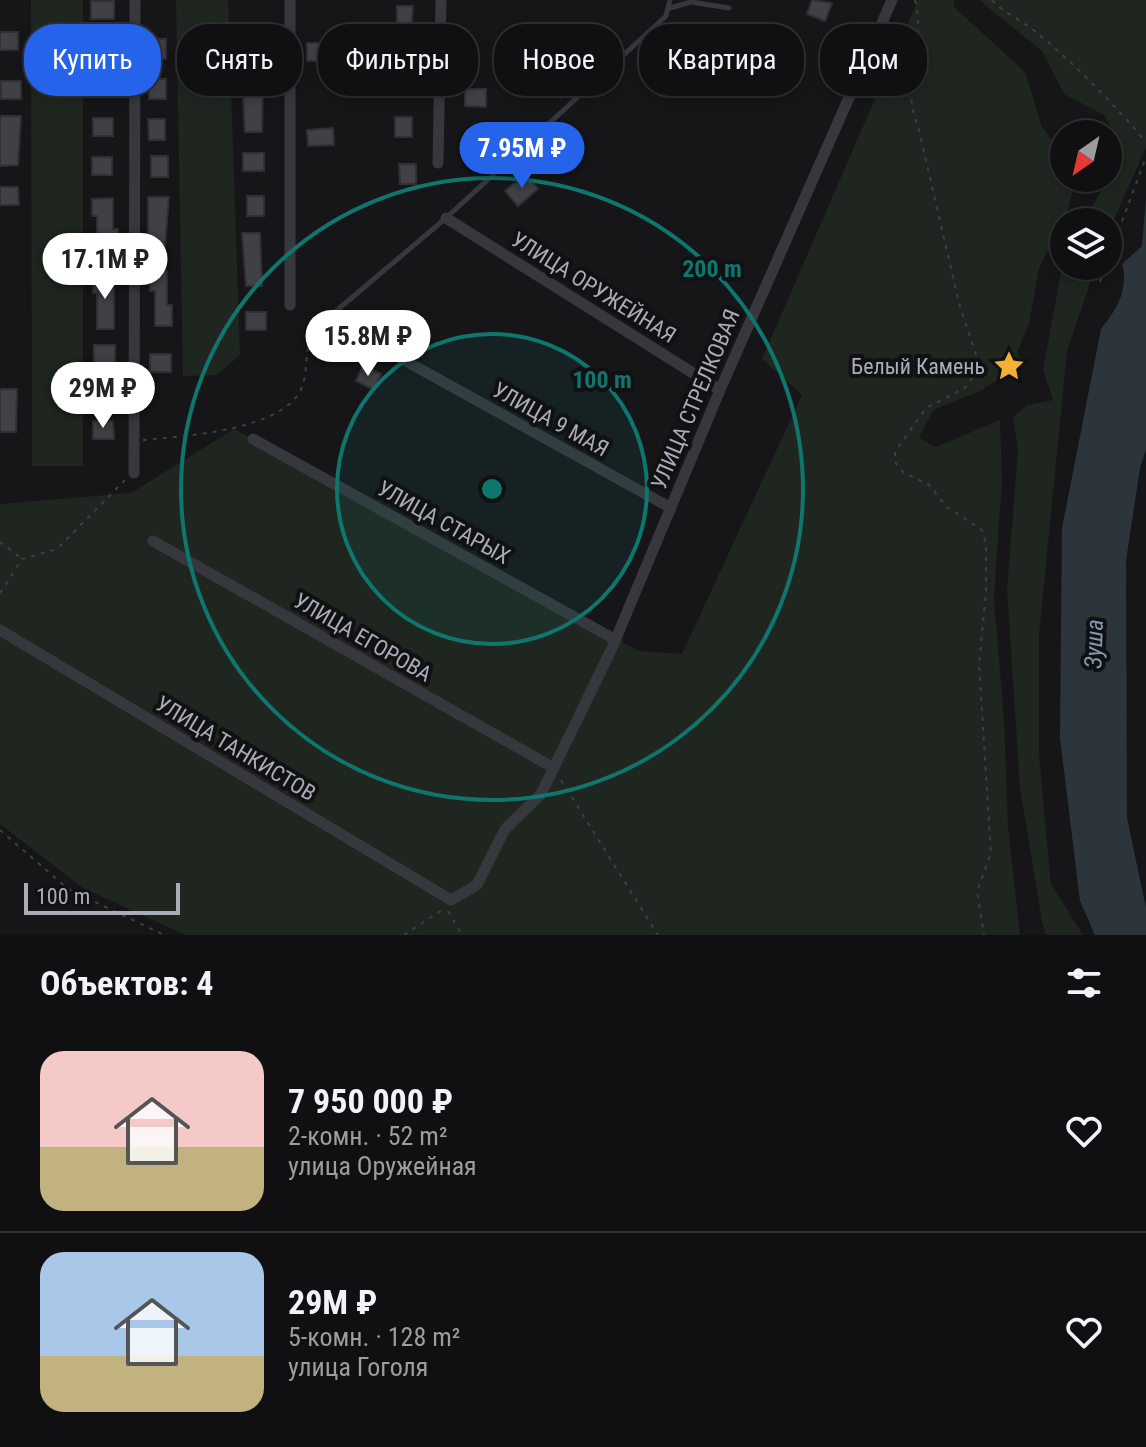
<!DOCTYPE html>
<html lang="ru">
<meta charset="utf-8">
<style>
body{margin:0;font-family:"Roboto Condensed",sans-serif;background:#1e1e20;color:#f1f3f6;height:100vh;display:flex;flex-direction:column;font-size:30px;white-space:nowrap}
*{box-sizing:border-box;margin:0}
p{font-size:26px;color:#9c9d9f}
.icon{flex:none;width:44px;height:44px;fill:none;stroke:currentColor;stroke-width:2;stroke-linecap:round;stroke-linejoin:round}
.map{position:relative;height:935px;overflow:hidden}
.sheet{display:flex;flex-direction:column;background:#101012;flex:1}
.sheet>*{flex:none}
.top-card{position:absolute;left:24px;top:24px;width:1098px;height:72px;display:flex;gap:16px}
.needle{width:52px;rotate:214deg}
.fabs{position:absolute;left:1050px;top:120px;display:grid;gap:16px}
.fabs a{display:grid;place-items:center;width:72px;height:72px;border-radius:50%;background:#101012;box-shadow:0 4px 12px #0003,0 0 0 2px #303032;font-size:40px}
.scale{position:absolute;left:24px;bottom:20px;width:156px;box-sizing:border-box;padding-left:8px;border:4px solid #a8adb8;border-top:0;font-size:22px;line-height:28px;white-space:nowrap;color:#a8adb8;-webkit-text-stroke:6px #111113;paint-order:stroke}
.price{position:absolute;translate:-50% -68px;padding:0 18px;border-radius:28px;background:#fff;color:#222;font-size:26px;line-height:52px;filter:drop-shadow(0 2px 4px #0008)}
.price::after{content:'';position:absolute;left:50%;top:48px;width:24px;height:18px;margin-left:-12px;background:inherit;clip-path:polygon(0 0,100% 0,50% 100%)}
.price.selected{background:#2563eb;color:#fff}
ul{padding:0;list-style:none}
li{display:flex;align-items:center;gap:24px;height:200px;padding:0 40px}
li+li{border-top:2px solid #303032}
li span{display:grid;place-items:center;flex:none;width:224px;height:160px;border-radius:24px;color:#555}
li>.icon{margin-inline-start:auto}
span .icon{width:96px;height:96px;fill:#fffc;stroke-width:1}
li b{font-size:34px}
h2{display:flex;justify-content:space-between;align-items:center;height:96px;padding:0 40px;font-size:34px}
.pill{padding:0 28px;border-radius:32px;background:#101012;box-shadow:0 4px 12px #0003,0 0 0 2px #303032;font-size:28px;line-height:72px}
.pill.selected{background:#2563eb;color:#fff}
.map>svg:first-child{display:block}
.green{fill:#1e261f}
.water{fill:#2c353c}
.building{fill:#404145;stroke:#303034;stroke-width:2}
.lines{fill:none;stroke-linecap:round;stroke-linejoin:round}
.path{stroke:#3d3f44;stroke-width:2;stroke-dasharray:4 6;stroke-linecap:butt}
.lane{stroke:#37383d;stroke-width:5}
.street{stroke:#37383d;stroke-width:11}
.ring{fill:none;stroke:#0f766e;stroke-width:4}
.labels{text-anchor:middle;stroke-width:8;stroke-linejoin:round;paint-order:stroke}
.street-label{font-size:22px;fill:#a8adb8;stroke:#111113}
.poi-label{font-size:22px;fill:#a8adb8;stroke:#111113;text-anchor:end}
.water-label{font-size:24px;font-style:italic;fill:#7f9bb3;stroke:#111113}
.centre{fill:#0f766e;stroke:#111113;stroke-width:4}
.ring-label{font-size:24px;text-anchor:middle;font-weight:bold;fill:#0f766e;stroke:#111113;stroke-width:8;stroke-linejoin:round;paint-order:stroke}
</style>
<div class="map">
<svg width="1146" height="935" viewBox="0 0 1146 935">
<rect width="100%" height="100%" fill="#161618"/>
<!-- green -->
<path class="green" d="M31,0H83V466H32Z
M176,0H228L240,355L217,375L183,376Z
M918,0H955L953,6L1025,72L1042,127L1064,157V178H1073L1075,182L1067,214L1039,268L1029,324L1017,353L1023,364L980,391L933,410L919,438L936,447L1000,420L1002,479L994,598L1004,720L1008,826L1020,935H186L83,888L0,824V504L131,493L234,429L639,651L682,654L802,395L762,359Z
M979,0H1146V147L1108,233V222H1083L1122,155L1120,142L1104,115L1064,94L1042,51Z
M1064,256V266H1096L1067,351L1039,635V755L1051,884L1083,935H1046L1042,922L1020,787L1007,589L1018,451L1013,417L1028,405L1053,400L1043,370Z"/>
<!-- water -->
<path class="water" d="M1146,198V449L1140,468L1126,561L1127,818L1146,908V935H1095L1080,901L1060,738L1061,630L1062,528L1101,329C1117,309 1129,289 1122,264L1142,246Z"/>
<!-- building -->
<path class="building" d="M812,0L832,3L825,21L807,14Z
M91,1H114V19H91Z
M397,6H413L410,51L389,52V34H397Z
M0,32H18V50H0Z
M241,35H262V53H241Z
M149,39H166V59H149Z
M93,40H116V57L93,58Z
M456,42H472V62H456Z
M307,43H328V61H307Z
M658,55L669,69L654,80L643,66Z
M398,75H415V95H398Z
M242,78H263L262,132H245Z
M91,79H114V97H91Z
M149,79H166V99H149Z
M1,81H21V99H1Z
M465,89H486V107L465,106Z
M0,116H21L18,165L0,166Z
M395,117H412V137H395Z
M93,118H113V136H93Z
M148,119H165V140H149Z
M333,128L334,145L308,146L307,130Z
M243,153H264V171H243Z
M151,156H168V177H151Z
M92,157H112V175H92Z
M399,164H416V184H400Z
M525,174L538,189L518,206L505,191Z
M0,187H18L19,205H0Z
M247,196H264V216H247Z
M148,197H169L165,246H148Z
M113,198V229H118V247H97V216H92V199Z
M242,233H260L262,286H246Z
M150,271H167V305H172V326H155V291H150Z
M93,275H114V329H97V293H93Z
M246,312H266V330H246Z
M94,345H115V363H94Z
M150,354H171V372H150Z
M363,365L381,374L374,390L356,381Z
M95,380H112V400H95Z
M0,389H17L16,432H0Z
M93,421H113L114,439H93Z"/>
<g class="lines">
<!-- path -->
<path class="path" d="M915,0C927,44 899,83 918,126L959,303L980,367L965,388L926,408L895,452V462L903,472L929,485L947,507L982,530L986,544V592L979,664L991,853L977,891L984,935
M992,0C1003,12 1019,19 1032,29C1070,59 1115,105 1146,142
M1108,259L1146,157
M1100,282L1106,266
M143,440C183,436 285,431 302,387C310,365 301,343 321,324
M0,542L21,558
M0,593L22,559L57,549L125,480
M561,780L658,935
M0,830L68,889L164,935
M448,911L462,935
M404,935L442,910"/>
<!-- lane -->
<path class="lane" d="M670,8L691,2L729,8
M329,317L446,218L666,16L670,0"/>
<!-- street -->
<path class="street" d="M438,163L441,0
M446,218L720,390
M290,305V0
M328,318L671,508
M253,439L616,640
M134,473L135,0
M153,541L554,768
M0,630L451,900L477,885L505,829L541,794L612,648L720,390L892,0"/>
</g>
<!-- distance rings -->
<circle cx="492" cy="489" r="155" fill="#0f766e" fill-opacity=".12"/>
<g class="ring">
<circle cx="492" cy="489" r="155"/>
<circle cx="492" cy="489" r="311"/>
</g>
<!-- icons -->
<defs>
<symbol id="sight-bare" viewBox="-9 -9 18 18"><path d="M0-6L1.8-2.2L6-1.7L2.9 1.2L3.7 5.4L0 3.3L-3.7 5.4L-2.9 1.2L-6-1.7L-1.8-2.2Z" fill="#f2b134" stroke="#111113" stroke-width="2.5" paint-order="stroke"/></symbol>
</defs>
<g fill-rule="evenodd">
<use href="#sight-bare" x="987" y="344" width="44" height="44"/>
</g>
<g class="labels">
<!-- street labels -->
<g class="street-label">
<text transform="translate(594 287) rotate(32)" y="8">УЛИЦА ОРУЖЕЙНАЯ</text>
<text transform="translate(695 399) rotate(-67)" y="8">УЛИЦА СТРЕЛКОВАЯ</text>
<text transform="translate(551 419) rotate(29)" y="8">УЛИЦА 9 МАЯ</text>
<text transform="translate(444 522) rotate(29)" y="8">УЛИЦА СТАРЫХ</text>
<text transform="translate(363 637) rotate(30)" y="8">УЛИЦА ЕГОРОВА</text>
<text transform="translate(236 748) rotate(31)" y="8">УЛИЦА ТАНКИСТОВ</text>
</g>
<!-- poi labels -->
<g class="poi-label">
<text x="985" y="374">Белый Камень</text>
</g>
<!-- water labels -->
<g class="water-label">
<text transform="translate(1094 644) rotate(-88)" y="8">Зуша</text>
</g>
</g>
<circle cx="492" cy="489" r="12" class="centre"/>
<g class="ring-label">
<text x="712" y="277">200 m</text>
<text x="602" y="388">100 m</text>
</g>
</svg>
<div class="fabs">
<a><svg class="needle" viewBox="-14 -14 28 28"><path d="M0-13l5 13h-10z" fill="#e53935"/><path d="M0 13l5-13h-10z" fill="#9c9d9f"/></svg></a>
<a><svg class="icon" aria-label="layers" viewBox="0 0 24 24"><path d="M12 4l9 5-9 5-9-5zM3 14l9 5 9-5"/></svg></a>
</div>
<div class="scale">100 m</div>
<b class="price selected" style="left:522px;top:190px">7.95M ₽</b>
<b class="price" style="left:105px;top:301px">17.1M ₽</b>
<b class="price" style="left:368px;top:378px">15.8M ₽</b>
<b class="price" style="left:103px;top:430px">29M ₽</b>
<div class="top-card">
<a class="pill selected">Купить</a>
<a class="pill">Снять</a>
<a class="pill">Фильтры</a>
<a class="pill">Новое</a>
<a class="pill">Квартира</a>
<a class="pill">Дом</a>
</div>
</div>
<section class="sheet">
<h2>Объектов: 4<svg class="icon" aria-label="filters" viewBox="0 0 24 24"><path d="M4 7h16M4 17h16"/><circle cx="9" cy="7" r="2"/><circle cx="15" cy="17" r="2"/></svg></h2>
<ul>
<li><span style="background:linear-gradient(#f6c9c9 60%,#c2b280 0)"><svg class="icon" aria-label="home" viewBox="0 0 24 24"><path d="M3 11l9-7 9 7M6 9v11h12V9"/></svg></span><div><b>7 950 000 ₽</b><p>2-комн. · 52 m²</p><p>улица Оружейная</p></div><svg class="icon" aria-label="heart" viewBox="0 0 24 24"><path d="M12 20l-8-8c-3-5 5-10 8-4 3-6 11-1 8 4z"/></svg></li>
<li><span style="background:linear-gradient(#a9c7e8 65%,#c2b280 0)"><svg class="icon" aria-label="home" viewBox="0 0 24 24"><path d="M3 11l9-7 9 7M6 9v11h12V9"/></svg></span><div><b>29M ₽</b><p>5-комн. · 128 m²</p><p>улица Гоголя</p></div><svg class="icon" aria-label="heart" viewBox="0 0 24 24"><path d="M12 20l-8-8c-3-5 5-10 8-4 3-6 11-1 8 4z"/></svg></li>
</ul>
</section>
